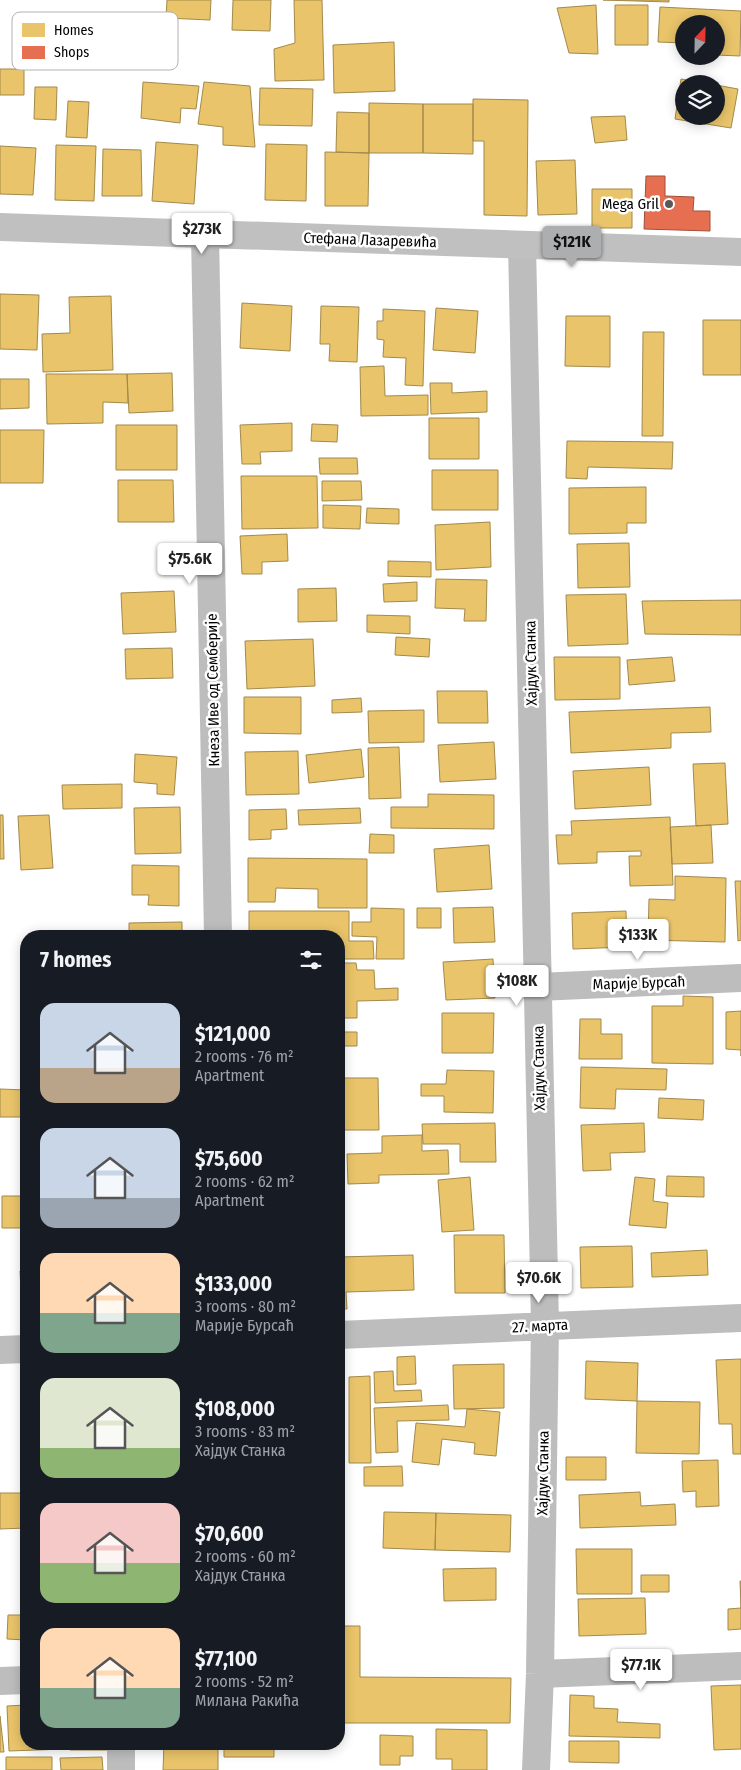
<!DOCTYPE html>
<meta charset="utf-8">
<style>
body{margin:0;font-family:"Fira Sans Condensed",sans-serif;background:#20242c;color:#f1f3f6;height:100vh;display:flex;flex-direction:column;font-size:19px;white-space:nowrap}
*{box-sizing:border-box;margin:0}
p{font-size:16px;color:#9ea1a6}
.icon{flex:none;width:28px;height:28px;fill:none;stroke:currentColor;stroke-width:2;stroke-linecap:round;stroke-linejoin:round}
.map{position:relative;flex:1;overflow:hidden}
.panel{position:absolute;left:20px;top:930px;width:325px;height:820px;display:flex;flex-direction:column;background:#171b24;border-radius:20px;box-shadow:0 2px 12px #0003}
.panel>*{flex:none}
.needle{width:32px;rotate:22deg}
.fabs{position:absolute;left:675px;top:15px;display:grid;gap:10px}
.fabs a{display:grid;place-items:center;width:50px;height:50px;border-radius:50%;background:#171b24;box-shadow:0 2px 12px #0003;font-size:25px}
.price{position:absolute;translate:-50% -42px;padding:0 11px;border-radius:5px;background:#fff;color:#222;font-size:16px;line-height:32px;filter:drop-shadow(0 1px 2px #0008)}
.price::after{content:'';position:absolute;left:50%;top:30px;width:15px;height:11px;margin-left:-8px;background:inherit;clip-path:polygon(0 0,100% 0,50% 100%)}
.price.selected{background:#adaeaf;color:#111}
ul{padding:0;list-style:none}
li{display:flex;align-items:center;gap:15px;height:125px;padding:0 20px}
li span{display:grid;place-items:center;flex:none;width:140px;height:100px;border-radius:15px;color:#555}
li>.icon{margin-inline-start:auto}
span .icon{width:60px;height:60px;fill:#fffc;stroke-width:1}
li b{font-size:21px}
h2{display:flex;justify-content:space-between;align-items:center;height:60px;padding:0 20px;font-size:21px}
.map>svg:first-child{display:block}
.homes{fill:#e9c46a;stroke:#a3894a}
.shops{fill:#e76f51;stroke:#a24e39}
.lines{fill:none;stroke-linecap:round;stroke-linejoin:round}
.street{stroke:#bdbdbd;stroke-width:28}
.secondary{stroke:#c0c0c0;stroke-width:28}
.poi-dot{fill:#595959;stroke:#fff;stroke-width:2}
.labels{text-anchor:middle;stroke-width:5;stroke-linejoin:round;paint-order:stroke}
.poi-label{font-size:15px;fill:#000;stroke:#fff;text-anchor:end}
.street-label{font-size:15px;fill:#000;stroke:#fff}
.key{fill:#fff;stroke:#b2b2b2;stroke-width:1}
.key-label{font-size:14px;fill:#000}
</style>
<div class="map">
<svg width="741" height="1770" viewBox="0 0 741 1770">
<rect width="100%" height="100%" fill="#fff"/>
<!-- homes -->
<path class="homes" d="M167,0H211L210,20L166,18Z
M233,0H271L270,31L232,30Z
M294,0H322L324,80L275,81L274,49L295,43Z
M603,0H669V2Z
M596,5L598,54L569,53L557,8Z
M615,5H648V45H615Z
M660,7L741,11L740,56L716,55V24H684V43L658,42Z
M394,42L395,91L334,93L333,45Z
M0,69H24V95H0Z
M681,79L708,84H684V116H716V85L738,89L731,128L675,119Z
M143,82L199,86L196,109L181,108L180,123L141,118Z
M204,82L250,86L255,147L223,145V127L198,124Z
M35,87H57L56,120L34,119Z
M260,88L313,89L312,126L259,125Z
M473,99L528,100L527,216L484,215V141H473Z
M68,101L89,102L87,138L66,137Z
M369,103L423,104V153H369Z
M423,104H473V154L423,153Z
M337,112L369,113V153L336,152Z
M625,116L627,140L595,143L591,117Z
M156,142L198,145L194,204L152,201Z
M266,144L307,145L306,201L265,200Z
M56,145L96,146L94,201L55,200Z
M0,146L36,148L33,195L0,194Z
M103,149L141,150L142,196H102Z
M325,152L369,153L368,206H325Z
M575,160L577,214L538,215L536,161Z
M592,189H632V228H592Z
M0,294L39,295L37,350L0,349Z
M111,296L113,370L43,372L42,334L70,333L69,297Z
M242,303L292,306L290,351L240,348Z
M321,306L359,307L357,362L329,361L330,344H320Z
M436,308L478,311L475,353L433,350Z
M383,309L425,311L423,386L405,385L406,358L383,357L384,340L377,339V321H383Z
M566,316H610V367L565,366Z
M703,320H741V375H703Z
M643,332H664L663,436H642Z
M384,366L385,396L428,395V415L361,416L360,367Z
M172,373L173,411L129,413L127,374Z
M46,374H127L128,403L103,402V423L47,424Z
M0,379H29V408L0,409Z
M430,383H452V393L487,391V412L431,414Z
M429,418H479V459H429Z
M292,423V451L260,452L261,464H242L240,425Z
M312,424L338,425L337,442L311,441Z
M116,425H177V470H116Z
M0,430H44L43,483H0Z
M567,441L673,442L672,469L588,467L587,479L566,478Z
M319,458H357L358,474H320Z
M432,470H498V510H432Z
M241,476H317L318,528L242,529Z
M118,480H173L174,522H118Z
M322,481H361L362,500L322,501Z
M646,487V523H627V533L569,534V488Z
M323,505L361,506L360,529L323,528Z
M367,508L399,509V524L366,523Z
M490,522L491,567L436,570L435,525Z
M287,534L288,561L262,562V574H242L240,536Z
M629,543L630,587L578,588L577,544Z
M388,561L431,562V577L388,576Z
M436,579L487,580L486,621H464L465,609L435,608Z
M417,582V601L384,602L383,584Z
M336,588L337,621L298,622V589Z
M174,591L176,632L123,634L121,593Z
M626,594L628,644L568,646L566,595Z
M741,600V635L645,634L642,601Z
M367,615L410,616V634L367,632Z
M396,637L430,639L429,657L395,655Z
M313,639L315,686L247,689L245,641Z
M172,648L173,678L126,679L125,649Z
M554,657H620V699L555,700Z
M672,657L675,681L629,685L627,660Z
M437,691H487L488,723H438Z
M244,697H301V734L244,733Z
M361,698L362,712L332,713V700Z
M710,707L711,732L671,733V748L571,753L569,712Z
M424,710V742L369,743L368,711Z
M494,742L496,779L440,782L438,745Z
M399,747L401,798L369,799L368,748Z
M361,749L364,777L309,783L306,755Z
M298,751L299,794L246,795L245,752Z
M135,754L177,757L174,795L157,794V784L134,782Z
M725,763L728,824L696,826L693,764Z
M649,767L651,805L575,809L573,771Z
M122,784V808L63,809L62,785Z
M428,794L494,795V829L391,828V807H428Z
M180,807L181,853L135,854L134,808Z
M360,808L361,823L299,825L298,810Z
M286,809L287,829L271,830V839L249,840V810Z
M0,815H3L4,859H0Z
M49,815L53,868L21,870L18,816Z
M670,817L673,885L630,886L629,856H641V851L597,852V863L558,864L556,835H572L571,821Z
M711,825L713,863L672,864L670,827Z
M370,834L394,835V853H369Z
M489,845L492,889L437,892L434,849Z
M248,858L367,859V908H318V889L276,888L275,902H248Z
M132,865L179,866V906L148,905L149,895H132Z
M675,876L726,878L725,942L648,940L649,899L675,900Z
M735,881H741V940L738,941Z
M493,907L495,942L454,943L453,908Z
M371,908L404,909V959H376L377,937L352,936V922H371Z
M417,908H441V928H417Z
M249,911H349V941H373L374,959H339V936H249Z
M626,911L627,947L573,949L572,913Z
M182,922V936H129V923Z
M493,959L495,998L446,1000L443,962Z
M339,963H356L357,970H374L375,989L398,988V1000L357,1001V1018H339Z
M683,996L713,997V1064L652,1063V1006H683Z
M741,1011V1056V1050L726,1049V1012Z
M442,1013H494L493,1053H442Z
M580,1019H601V1034H622V1059H579Z
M339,1022H341L342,1032H357V1046H339Z
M581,1067L667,1069L666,1090L616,1089L615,1109L580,1108Z
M447,1070L494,1071L493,1113L444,1112V1096H421V1084H446Z
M343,1078H378L379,1130H344Z
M0,1089L26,1090V1117H0Z
M659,1098L704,1100L703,1120L658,1118Z
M495,1123L496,1162H460V1144H423L422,1124Z
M644,1123L645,1152L610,1153L611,1170L583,1171L581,1125Z
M422,1135V1151L448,1150L449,1174L379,1175V1183L348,1184L347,1154L382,1153V1136Z
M667,1176L704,1177V1197L666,1196Z
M470,1177L474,1230L442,1232L438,1180Z
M635,1177L655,1179L653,1201L668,1203L666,1228L629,1225Z
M2,1196H26V1228H2Z
M454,1235H504L505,1293H455Z
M632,1246L633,1287L581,1288L580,1247Z
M707,1250L708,1275L652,1277L651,1253Z
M413,1255L414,1290L346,1292L347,1309H339V1257Z
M20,1271H26V1310H22Z
M415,1356L416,1384L397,1385V1357Z
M741,1359V1454H733L732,1424H719L716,1360Z
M586,1361L638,1363L637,1401L585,1399Z
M504,1364V1408L454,1409L453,1365Z
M393,1371L394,1391L421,1390L422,1401L375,1403L374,1372Z
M370,1376L371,1463H349V1377Z
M637,1401L700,1402L699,1454L636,1453Z
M448,1405L449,1420L397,1421L398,1452L376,1453L374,1408Z
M467,1409L500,1412L496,1456L474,1454L475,1443L442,1439L439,1465L412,1462L416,1423L465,1427Z
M566,1457H606V1480H566Z
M718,1460L719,1506L696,1507V1491L683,1492L682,1461Z
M402,1466L403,1486H364V1467Z
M640,1492L641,1506L675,1504L676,1525L580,1528L579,1495Z
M0,1493H26V1528L0,1529Z
M384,1512L436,1513L435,1550L383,1548Z
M436,1513L511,1515L510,1552L435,1550Z
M576,1549H632V1594H577Z
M496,1568V1600L444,1601L443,1569Z
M641,1575H669V1592H641Z
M740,1581H741V1629L728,1630V1609L741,1608Z
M645,1598L646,1634L579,1636L578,1599Z
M8,1615H26V1640L7,1639Z
M339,1626H360V1677L511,1678L510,1723H339Z
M741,1685V1749L714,1750L711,1686Z
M570,1695L594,1696V1708L618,1709L617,1722L660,1724V1738L569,1736Z
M26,1705V1744H64V1749L9,1751L7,1706Z
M0,1716L4,1752H0Z
M436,1729L487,1730V1770H452V1759H436Z
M380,1735L413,1736V1756H400V1765H380Z
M569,1741H619V1763L569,1762Z
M70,1744H107V1750H70Z
M164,1744H218V1770H163Z
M224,1744H274V1757H224Z
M6,1757H52V1770H6Z
M102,1757L103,1770H61L60,1758Z"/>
<!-- shops -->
<path class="shops" d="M646,176H665V196L694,197L693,211H710V231L644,229Z"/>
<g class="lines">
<!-- street -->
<path class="street" d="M205,234L218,936
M522,245L545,1325L540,1674L536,1770
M538,987L741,978
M339,1335L741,1318
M0,1350L26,1349
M540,1674L741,1666
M0,1681L26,1680
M121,1744V1770"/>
<!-- secondary -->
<path class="secondary" d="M0,227L741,252"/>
</g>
<!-- markers -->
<circle class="poi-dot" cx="669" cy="204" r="5"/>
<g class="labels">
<!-- poi labels -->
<g class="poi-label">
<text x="659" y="209">Mega Gril</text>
</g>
<!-- street labels -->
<g class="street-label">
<text transform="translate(370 240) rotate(2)" y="5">Стефана Лазаревића</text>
<text transform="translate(531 663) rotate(-91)" y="5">Хајдук Станка</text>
<text transform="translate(213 690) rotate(-91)" y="5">Кнеза Иве од Семберије</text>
<text transform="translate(639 983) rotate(-2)" y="5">Марије Бурсаћ</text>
<text transform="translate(539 1068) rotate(-91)" y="5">Хајдук Станка</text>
<text transform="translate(540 1326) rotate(-3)" y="5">27. марта</text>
<text transform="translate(543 1473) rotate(-89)" y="5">Хајдук Станка</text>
</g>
</g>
<!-- legend -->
<rect x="12" y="12" width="166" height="58" rx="8" class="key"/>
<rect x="22" y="23" width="23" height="14" fill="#e9c46a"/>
<rect x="22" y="46" width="23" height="13" fill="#e76f51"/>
<g class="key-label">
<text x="54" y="35">Homes</text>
<text x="54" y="57">Shops</text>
</g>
</svg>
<div class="fabs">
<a><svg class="needle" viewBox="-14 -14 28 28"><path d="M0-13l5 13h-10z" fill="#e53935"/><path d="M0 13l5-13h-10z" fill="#9ea1a6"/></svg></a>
<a><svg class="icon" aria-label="layers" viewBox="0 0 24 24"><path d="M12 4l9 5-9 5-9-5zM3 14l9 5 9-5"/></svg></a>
</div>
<b class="price" style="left:202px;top:255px">$273K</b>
<b class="price selected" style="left:572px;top:268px">$121K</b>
<b class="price" style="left:190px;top:585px">$75.6K</b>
<b class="price" style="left:638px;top:961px">$133K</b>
<b class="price" style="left:517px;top:1007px">$108K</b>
<b class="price" style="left:539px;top:1304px">$70.6K</b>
<b class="price" style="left:641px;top:1691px">$77.1K</b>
<section class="panel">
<h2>7 homes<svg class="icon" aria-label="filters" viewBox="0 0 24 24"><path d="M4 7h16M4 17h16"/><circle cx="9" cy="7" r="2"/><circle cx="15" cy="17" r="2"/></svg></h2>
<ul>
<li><span style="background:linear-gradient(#c9d6e8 65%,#b9a48a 0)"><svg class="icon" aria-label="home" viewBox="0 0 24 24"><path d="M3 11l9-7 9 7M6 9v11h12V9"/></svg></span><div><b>$121,000</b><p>2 rooms · 76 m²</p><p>Apartment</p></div></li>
<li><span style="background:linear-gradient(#c9d6e8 70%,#9aa5b1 0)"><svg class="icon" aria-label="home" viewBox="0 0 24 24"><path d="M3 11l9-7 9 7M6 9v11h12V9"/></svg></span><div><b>$75,600</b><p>2 rooms · 62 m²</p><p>Apartment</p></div></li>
<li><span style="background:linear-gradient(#ffd9b3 60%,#7fa58c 0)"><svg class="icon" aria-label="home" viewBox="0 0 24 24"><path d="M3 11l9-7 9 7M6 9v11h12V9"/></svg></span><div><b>$133,000</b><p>3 rooms · 80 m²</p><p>Марије Бурсаћ</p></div></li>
<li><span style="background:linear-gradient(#dfe7d0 70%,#8fb573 0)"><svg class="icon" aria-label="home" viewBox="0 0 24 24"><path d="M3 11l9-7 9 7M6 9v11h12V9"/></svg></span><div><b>$108,000</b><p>3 rooms · 83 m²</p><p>Хајдук Станка</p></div></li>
<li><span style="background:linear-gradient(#f6c9c9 60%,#8fb573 0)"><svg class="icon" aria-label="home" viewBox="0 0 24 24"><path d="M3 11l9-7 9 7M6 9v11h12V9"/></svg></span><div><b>$70,600</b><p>2 rooms · 60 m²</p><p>Хајдук Станка</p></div></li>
<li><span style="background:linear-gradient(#ffd9b3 60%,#7fa58c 0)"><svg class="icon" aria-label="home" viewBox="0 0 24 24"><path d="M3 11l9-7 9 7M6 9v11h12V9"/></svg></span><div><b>$77,100</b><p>2 rooms · 52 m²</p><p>Милана Ракића</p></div></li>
</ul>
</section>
</div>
